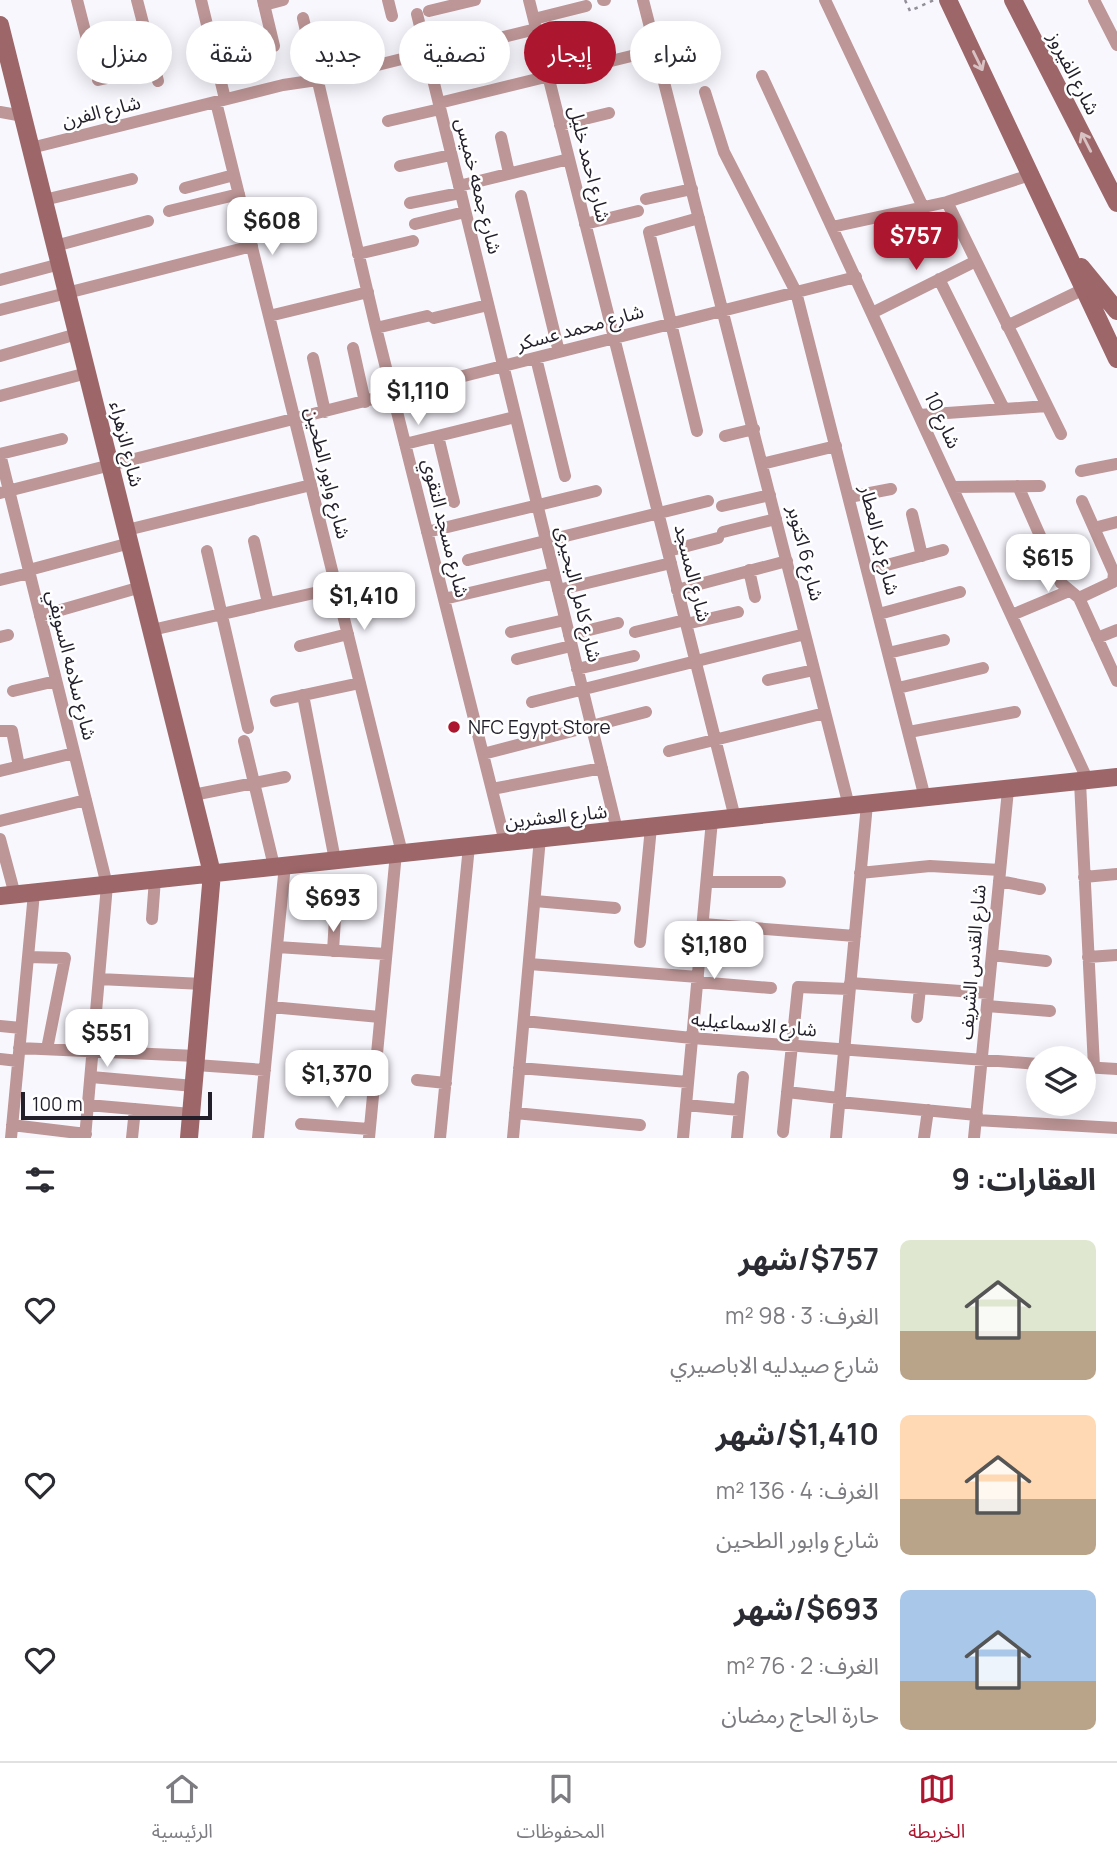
<!DOCTYPE html>
<html lang="ar">
<meta charset="utf-8">
<style>
body{margin:0;font-family:Manrope,"Noto Sans Arabic",sans-serif;background:#f2f2f3;color:#2b2b33;direction:rtl;height:100vh;display:flex;flex-direction:column;font-size:26px;white-space:nowrap}
*{box-sizing:border-box;margin:0}
p{font-size:23px;color:#7c7c81}
.icon{flex:none;width:38px;height:38px;fill:none;stroke:currentColor;stroke-width:2;stroke-linecap:round;stroke-linejoin:round}
.map{position:relative;height:1138px;overflow:hidden;direction:ltr}
.drawer{display:flex;flex-direction:column;background:#fff;flex:1}
.drawer>*{flex:none}
.hud{position:absolute;left:21px;top:21px;width:700px;height:63px;direction:rtl;display:flex;gap:14px}
.tools{position:absolute;left:1026px;top:1046px;display:grid;gap:14px}
.tools a{display:grid;place-items:center;width:70px;height:70px;border-radius:50%;background:#fff;box-shadow:0 4px 18px #0003;font-size:35px}
.scale{position:absolute;left:21px;bottom:18px;width:191px;box-sizing:border-box;padding-left:7px;border:4px solid #221e2a;border-top:0;font-size:19px;line-height:24px;white-space:nowrap;color:#221e2a;-webkit-text-stroke:5px #fff;paint-order:stroke}
.price{position:absolute;translate:-50% -60px;padding:0 16px;border-radius:14px;background:#fff;color:#222;font-size:23px;line-height:46px;filter:drop-shadow(0 2px 4px #0008)}
.price::after{content:'';position:absolute;left:50%;top:42px;width:21px;height:16px;margin-left:-10px;background:inherit;clip-path:polygon(0 0,100% 0,50% 100%)}
.price.selected{background:#ac172f;color:#fff}
ul{padding:0;list-style:none}
li{display:flex;align-items:center;gap:21px;height:175px;padding:0 21px}
li span{display:grid;place-items:center;flex:none;width:196px;height:140px;border-radius:10px;color:#555}
li>.icon{margin-inline-start:auto}
span .icon{width:84px;height:84px;fill:#fffc;stroke-width:1}
li b{font-size:30px}
h2{display:flex;justify-content:space-between;align-items:center;height:84px;padding:0 21px;font-size:30px}
.tag{padding:0 24px;border-radius:32px;background:#fff;box-shadow:0 4px 18px #0003;font-size:24px;line-height:63px}
.tag.selected{background:#ac172f;color:#fff}
.menu{display:flex;justify-content:space-around;align-items:center;height:98px;border-top:2px solid #e1e1e2;background:#fff;font-size:19px;color:#7c7c81}
.menu a{display:grid;justify-items:center;gap:4px}
.menu .selected{color:#ac172f}
.map>svg:first-child{display:block}
.lines{fill:none;stroke-linecap:round;stroke-linejoin:round}
.path{stroke:#928f98;stroke-width:2.5;stroke-dasharray:3.5 5;stroke-linecap:butt}
.street{stroke:#bd9697;stroke-width:12}
.secondary{stroke:#9d6769;stroke-width:18}
.oneway{stroke:#d8c2c3}
.poi-dot{fill:#ac172f;stroke:#fff;stroke-width:2.5}
.labels{text-anchor:middle;stroke-width:5;stroke-linejoin:round;paint-order:stroke}
.street-label{font-size:19px;fill:#221e2a;stroke:#fff}
.poi-label{font-size:19px;fill:#221e2a;stroke:#fff;text-anchor:start}
</style>
<div class="map">
<svg width="1117" height="1138" viewBox="0 0 1117 1138">
<rect width="100%" height="100%" fill="#f9f7fe"/>
<g class="lines">
<!-- path -->
<path class="path" d="M905,0L910,11L934,0"/>
<!-- street -->
<path class="street" d="M77,0L89,47
M137,0L158,81
M201,0L225,99
M263,0L274,46
M388,0L392,16
M529,0L735,818
M603,0H605
M643,0L849,806
M825,0L923,207
M1094,0L1117,45
M264,5L283,0
M429,11L475,0
M417,14L617,830
M303,18L376,328L505,842
M534,19L586,6
M487,41L536,29
M663,75L707,65
M762,76L1088,781
M98,80L154,68
M705,92L724,152L796,292L925,798
M216,102L402,853
M439,103L656,50
M0,112L23,116
M388,121L440,109
M560,125L609,113
M501,137L509,173
M31,148L283,85L317,80L426,53
M400,166L451,155
M459,186L569,159
M185,188L234,175
M521,196L559,352
M646,199L692,189
M44,200L132,179
M947,202L1061,434
M410,203L460,193
M169,211L239,194
M415,224L465,212
M585,224L638,211
M832,227L947,202L1033,174
M55,246L148,221
M358,254L413,241
M939,279L1004,409
M0,280L60,264
M0,310L252,246
M872,313L976,261
M269,316L368,292
M434,318L488,305
M1007,326L1086,288
M376,328L427,316
M353,348L365,402
M0,356L77,334
M313,358L325,412
M536,358L565,476
M0,396L87,373
M919,415L1047,406
M697,431L649,232L699,218
M438,436L454,502
M725,436L754,429
M405,444L515,417
M0,454L107,885L85,1138
M0,454L62,439
M762,464L836,446
M1081,471L1117,464
M1018,486L1061,583L1079,598L1117,681
M952,487L1040,486
M0,493L856,277
M849,497L891,489
M1082,501L1094,528
M722,506L770,495
M912,514L922,556
M127,530L311,485
M427,532L596,491
M723,532L776,519
M254,541L268,603
M207,551L248,728
M668,551L718,538
M468,560L708,501
M29,570L130,543
M749,570L755,597
M868,570L943,550
M0,580L29,573
M558,590L671,563
M677,590L787,561
M1079,598L1113,582L1114,573L1094,528L1117,522
M444,599L554,573
M879,614L960,592
M1012,615L1069,591
M40,616L141,587
M686,624L738,612
M152,630L336,588
M511,632L565,620
M635,632L685,620
M569,635L618,623
M0,637L8,635
M1097,638L1117,630
M300,646L348,634
M888,653L944,640
M517,659L571,646
M577,669L634,656
M768,680L814,670
M898,688L983,668
M13,691L56,681
M303,695L335,860
M276,701L360,683
M532,702L805,634
M0,731H12L19,766
M909,732L1015,712
M244,741L274,866
M669,751L825,713
M483,754L646,712
M0,771L74,753
M1080,782L1094,1067
M492,789L602,768
M193,795L285,777
M0,821L86,800
M0,839L15,895
M860,873L930,866L1000,870
M1084,877L1117,874
M999,881L1040,889
M707,882H780
M535,901L615,908
M152,919L155,879
M703,924L855,936
M640,942L651,827
M277,947L386,954
M333,951L335,918
M992,955L1046,961
M28,957L65,958L47,1049
M1088,957L1117,955
M529,964L698,977
M99,979L203,984
M697,982L771,988
M850,983L988,993
M987,1006L1050,1011
M271,1007L380,1017
M917,1017L920,988
M524,1021L692,1038L1038,1064
M0,1026L21,1028
M19,1048L196,1056
M0,1059L18,1061
M196,1065L265,1070
M1083,1067L1117,1069
M519,1068L688,1082
M305,1069L375,1074
M91,1077L194,1086
M417,1080L446,1083
M787,1092L839,1098
M839,1102L977,1115
M88,1105L191,1114
M686,1105L739,1110
M515,1113L640,1125
M976,1120L1117,1128
M301,1124L369,1129
M12,1125L86,1134
M783,1132L798,987L849,989
M11,1138L34,893
M132,1138L135,1109
M258,1138L285,865
M369,1138L396,853
M440,1138L469,846
M513,1138L540,838
M683,1138L712,820
M737,1138L743,1077
M836,1138L867,804
M924,1138L928,1110
M974,1138L1008,790"/>
<!-- secondary -->
<path class="secondary" d="M948,0L1117,359
M1013,0L1117,203
M0,25L212,873L189,1138
M1081,267L1117,311
M0,896L1117,777"/>
</g>
<!-- one-way arrows -->
<defs><path id="oneway-shaft" d="M-6 0H5M1.5-3L5.5 0L1.5 3" fill="none" stroke-width="1.6" stroke-linecap="round" stroke-linejoin="round" transform="scale(1.75)"/></defs>
<g class="oneway">
<use href="#oneway-shaft" transform="translate(978 61) rotate(64)"/>
<use href="#oneway-shaft" transform="translate(1086 142) rotate(-117)"/>
</g>
<!-- markers -->
<circle class="poi-dot" cx="454" cy="727" r="7"/>
<g class="labels">
<!-- street labels -->
<g class="street-label">
<text transform="translate(1074 73) rotate(63)" y="7">شارع الفيروز</text>
<text transform="translate(101 111) rotate(-14)" y="7">شارع الفرن</text>
<text transform="translate(590 164) rotate(76)" y="7">شارع احمد خليل</text>
<text transform="translate(479 186) rotate(76)" y="7">شارع جمعه خميس</text>
<text transform="translate(580 327) rotate(-15)" y="7">شارع محمد عسكر</text>
<text transform="translate(943 420) rotate(65)" y="7">شارع 10</text>
<text transform="translate(127 444) rotate(76)" y="7">شارع الزهراء</text>
<text transform="translate(328 473) rotate(76)" y="7">شارع وابور الطحين</text>
<text transform="translate(446 528) rotate(76)" y="7">شارع مسجد التقوي</text>
<text transform="translate(880 540) rotate(76)" y="7">شارع بكر العطار</text>
<text transform="translate(806 553) rotate(76)" y="7">شارع 6 اكتوبر</text>
<text transform="translate(693 573) rotate(76)" y="7">شارع المسجد</text>
<text transform="translate(579 594) rotate(76)" y="7">شارع كامل البحيرى</text>
<text transform="translate(72 665) rotate(76)" y="7">شارع سلامه السويفي</text>
<text transform="translate(556 816) rotate(-6)" y="7">شارع العشرين</text>
<text transform="translate(972 962) rotate(-85)" y="7">شارع القدس الشريف</text>
<text transform="translate(754 1024) rotate(5)" y="7">شارع الاسماعيليه</text>
</g>
<!-- poi labels -->
<g class="poi-label">
<text x="468" y="734">NFC Egypt Store</text>
</g>
</g>
</svg>
<div class="tools">
<a><svg class="icon" aria-label="layers" viewBox="0 0 24 24"><path d="M12 4l9 5-9 5-9-5zM3 14l9 5 9-5"/></svg></a>
</div>
<div class="scale">100 m</div>
<b class="price" style="left:272px;top:257px">$608</b>
<b class="price selected" style="left:916px;top:272px">$757</b>
<b class="price" style="left:418px;top:427px">$1,110</b>
<b class="price" style="left:1048px;top:594px">$615</b>
<b class="price" style="left:364px;top:632px">$1,410</b>
<b class="price" style="left:333px;top:934px">$693</b>
<b class="price" style="left:714px;top:981px">$1,180</b>
<b class="price" style="left:107px;top:1069px">$551</b>
<b class="price" style="left:337px;top:1110px">$1,370</b>
<div class="hud">
<a class="tag">شراء</a>
<a class="tag selected">إيجار</a>
<a class="tag">تصفية</a>
<a class="tag">جديد</a>
<a class="tag">شقة</a>
<a class="tag">منزل</a>
</div>
</div>
<section class="drawer">
<h2>العقارات: 9<svg class="icon" aria-label="filters" viewBox="0 0 24 24"><path d="M4 7h16M4 17h16"/><circle cx="9" cy="7" r="2"/><circle cx="15" cy="17" r="2"/></svg></h2>
<ul>
<li><span style="background:linear-gradient(#dfe7d0 65%,#b9a48a 0)"><svg class="icon" aria-label="home" viewBox="0 0 24 24"><path d="M3 11l9-7 9 7M6 9v11h12V9"/></svg></span><div><b>$757/شهر</b><p>الغرف: 3 · 98 m²</p><p>شارع صيدليه الاباصيري</p></div><svg class="icon" aria-label="heart" viewBox="0 0 24 24"><path d="M12 20l-8-8c-3-5 5-10 8-4 3-6 11-1 8 4z"/></svg></li>
<li><span style="background:linear-gradient(#ffd9b3 60%,#b9a48a 0)"><svg class="icon" aria-label="home" viewBox="0 0 24 24"><path d="M3 11l9-7 9 7M6 9v11h12V9"/></svg></span><div><b>$1,410/شهر</b><p>الغرف: 4 · 136 m²</p><p>شارع وابور الطحين</p></div><svg class="icon" aria-label="heart" viewBox="0 0 24 24"><path d="M12 20l-8-8c-3-5 5-10 8-4 3-6 11-1 8 4z"/></svg></li>
<li><span style="background:linear-gradient(#a9c7e8 65%,#b9a48a 0)"><svg class="icon" aria-label="home" viewBox="0 0 24 24"><path d="M3 11l9-7 9 7M6 9v11h12V9"/></svg></span><div><b>$693/شهر</b><p>الغرف: 2 · 76 m²</p><p>حارة الحاج رمضان</p></div><svg class="icon" aria-label="heart" viewBox="0 0 24 24"><path d="M12 20l-8-8c-3-5 5-10 8-4 3-6 11-1 8 4z"/></svg></li>
</ul>
</section>
<nav class="menu">
<a class="selected"><svg class="icon" aria-label="map" viewBox="0 0 24 24"><path d="M3 6l6-2 6 2 6-2v14l-6 2-6-2-6 2zM9 4v14M15 6v14"/></svg>الخريطة</a>
<a><svg class="icon" aria-label="saved" viewBox="0 0 24 24"><path d="M7 4h10v16l-5-4-5 4z"/></svg>المحفوظات</a>
<a><svg class="icon" aria-label="home" viewBox="0 0 24 24"><path d="M3 11l9-7 9 7M6 9v11h12V9"/></svg>الرئيسية</a>
</nav>
